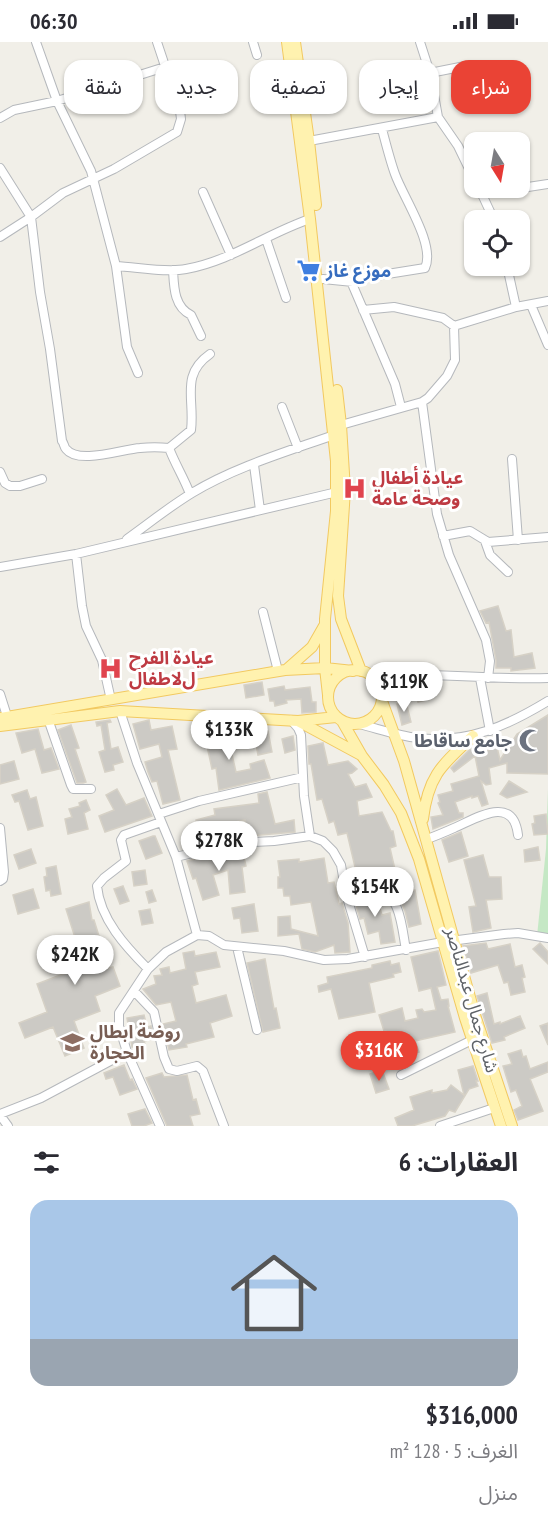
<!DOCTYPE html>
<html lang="ar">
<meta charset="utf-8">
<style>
body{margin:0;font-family:"PT Sans Narrow","Noto Sans Arabic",sans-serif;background:#f2f2f3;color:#2b2b33;direction:rtl;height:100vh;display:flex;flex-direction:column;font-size:22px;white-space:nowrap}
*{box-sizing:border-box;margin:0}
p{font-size:20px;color:#7c7c81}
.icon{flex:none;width:33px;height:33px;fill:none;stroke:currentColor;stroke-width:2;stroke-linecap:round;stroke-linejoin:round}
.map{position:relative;height:1084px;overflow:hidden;direction:ltr}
.panel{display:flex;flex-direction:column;background:#fff;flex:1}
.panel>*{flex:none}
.hud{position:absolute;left:18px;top:18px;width:513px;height:54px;direction:rtl;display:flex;gap:12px}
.needle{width:39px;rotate:169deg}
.buttons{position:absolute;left:464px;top:90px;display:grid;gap:12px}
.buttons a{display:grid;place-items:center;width:66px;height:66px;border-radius:12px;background:#fff;box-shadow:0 2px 4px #0004;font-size:30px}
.price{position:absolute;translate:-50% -51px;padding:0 14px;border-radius:21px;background:#fff;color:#222;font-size:20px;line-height:39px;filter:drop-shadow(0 2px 3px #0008)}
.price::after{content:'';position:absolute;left:50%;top:36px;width:18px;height:14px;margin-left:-9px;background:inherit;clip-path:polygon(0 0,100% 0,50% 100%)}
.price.active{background:#ea4335;color:#fff}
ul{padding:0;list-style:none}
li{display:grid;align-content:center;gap:12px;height:318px;padding:0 30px}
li+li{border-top:2px solid #e1e1e2}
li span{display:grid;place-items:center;height:186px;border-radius:18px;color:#555}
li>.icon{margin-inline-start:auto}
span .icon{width:108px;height:108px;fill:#fffc;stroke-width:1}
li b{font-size:26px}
h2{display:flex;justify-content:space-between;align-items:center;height:72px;padding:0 30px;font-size:26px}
.chip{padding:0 21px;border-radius:18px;background:#fff;box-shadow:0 2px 4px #0004;font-size:21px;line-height:54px}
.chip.active{background:#ea4335;color:#fff}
.status{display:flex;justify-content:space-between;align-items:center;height:42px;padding:0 30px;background:#fff;direction:ltr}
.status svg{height:16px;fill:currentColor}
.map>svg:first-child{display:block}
.green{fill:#c5e8c5}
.building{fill:#cccac5;stroke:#d6d1c6;stroke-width:1.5}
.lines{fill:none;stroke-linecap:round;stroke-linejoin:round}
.minor-casing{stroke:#b5b8bc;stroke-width:10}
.major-casing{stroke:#f2c960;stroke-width:12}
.minor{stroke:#fff;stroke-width:8}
.major{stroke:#fff2af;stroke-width:10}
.labels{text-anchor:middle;stroke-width:6;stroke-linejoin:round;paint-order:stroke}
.shop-label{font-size:18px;font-weight:bold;fill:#366cbe;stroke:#fff;text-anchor:start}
.health-label{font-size:18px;font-weight:bold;fill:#be3a42;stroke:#fff;text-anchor:start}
.worship-label{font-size:18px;font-weight:bold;fill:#5b616d;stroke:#fff;text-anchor:end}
.street-label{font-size:18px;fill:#5f6368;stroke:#fff}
.education-label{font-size:18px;font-weight:bold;fill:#785e54;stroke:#fff;text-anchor:start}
</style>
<div class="status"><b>06:30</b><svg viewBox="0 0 49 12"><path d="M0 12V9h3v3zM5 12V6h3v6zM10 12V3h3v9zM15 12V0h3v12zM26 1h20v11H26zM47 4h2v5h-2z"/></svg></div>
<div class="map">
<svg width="548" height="1084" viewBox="0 0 548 1084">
<rect width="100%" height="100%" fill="#f1efe8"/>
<!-- green -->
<path class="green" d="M548,747V895L537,894L546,807Z"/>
<!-- building -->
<path class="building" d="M498,564L506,589L511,588L514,615L532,611L535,626L511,629V626H496V618L489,580L486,581L480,569Z
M414,639H430L431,645L425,646L427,658L418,660Z
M262,640L264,653L246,656L244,643Z
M284,644L285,648L310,645L312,660H316V670L302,671L301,657L286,658L287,661L275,664L274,659H270L268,647Z
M406,660L411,680L402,683L397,662Z
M548,673V732L507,731V721L489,726L491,742L486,743L481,739L488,762L482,764L478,754L472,756V754L455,760L459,771H463V775L433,787L431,775L443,773L438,761L440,760L438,753L453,749L451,742L479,734L475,714L454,730L451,726L469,708L481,701L485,709L497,705L500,718L517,692Z
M110,678L111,680L107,681L111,707L118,705L123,720L113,723L114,728L105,730L99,710L105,708L101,683L97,684L96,680Z
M149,678L151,688L172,684L177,707L168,708L180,758L163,762L157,739L152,740L148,730L145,720L162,715L159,702L140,707L133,682Z
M71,683L79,706L75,707L86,740L83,741H77L58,688Z
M225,685L228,709L231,708L236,730L251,727L250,722L264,718L270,736L219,748L216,726L212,727L207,704H202L200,688Z
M38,687L44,708L51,706L59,727L42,731L35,707L22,711L16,691Z
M268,689L272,710L258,713L254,691Z
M293,694L295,708L285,711L282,697Z
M323,701L328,723L348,719L357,727L352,731L348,732L355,745L366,742L372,755L357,759L359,774L382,770L391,789H393L396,804L390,806L396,832L403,831L407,849L415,848L421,882L409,885L405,869L396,848H393L389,845L388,840L382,842L371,840L359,842L347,791L338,793L334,779L329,781L322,757L317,758L311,722H309L308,704Z
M14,719L19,737L0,742V723Z
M509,739L527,750L507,756L500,752Z
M117,747L126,763L144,756L152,774L105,790L99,774L114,768L106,753Z
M27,748L30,757L36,755L43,784L28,788L19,759L15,760L12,753Z
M267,750L275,782L294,778L295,790L248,794L245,778L217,784L220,798L191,805L188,792L198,789L196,778L215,773L214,767L259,761L258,752Z
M86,758L90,768L84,771L88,787L68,792L65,777L72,775L69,767L80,764L79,761Z
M546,772L548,792L534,793L532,782L535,781L534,774Z
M461,790L468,814L449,820L442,798Z
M153,794H155L162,811L146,817L139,799Z
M538,805L540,818L525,820L524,808Z
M31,807L36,821L19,827L14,813Z
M235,807H242L246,824L242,825L245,850L230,852L228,828L213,833L219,853L203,858L196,836L193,837L187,819Z
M483,813L489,835H501L502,857L486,858L491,886L473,890L469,865L476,864L464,818Z
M324,816L328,841L334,840L339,862L342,861L348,881L350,910L335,911L334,903L315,910L302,907L299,892L278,894V875L290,874L291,887L318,894L311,860L291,863L290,854H284L283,846H278V835H280L278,819L299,817V820Z
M56,824L61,852L51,854L50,848L46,849L44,835L47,834L46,826Z
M145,828L147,842L134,844L132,830Z
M123,844L129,859L120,862L114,847Z
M33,847L39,866L18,872L13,853Z
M152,848L156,859L149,861L146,850Z
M369,853H376L382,873L390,871L395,900L381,902L379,889L368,892L364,876L360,877L354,856Z
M89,860L92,878H94L109,926L113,925L120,944L95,954L100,969L74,979L84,1006L65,1014L53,985L25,996L19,981L47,970L37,942L84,924L66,867Z
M254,862L258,889L242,891L240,876L234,877L232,866Z
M150,867L153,881L142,883L139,869Z
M486,901L488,907L510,902L515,925L522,923L525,935L522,936L525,950L511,953L508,940L504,941L498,923L471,931L463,904Z
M540,901L548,910V922L533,907Z
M194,909L195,914L216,910L220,925L195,930L198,942L192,944L196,961L226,953L232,974L210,981L214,995L186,1002L187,1005L169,1008L163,982L176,979L171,960L156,963L143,947L156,942L154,934L162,933L160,927L169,925L170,931L186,927L183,911Z
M438,909L446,943L437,945L441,958L448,957L449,964H448L455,990L415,999L419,1010L405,1014L402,1004L398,1005L394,993L388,995L386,989H384L379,973L402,966L405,979L418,976L416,968L422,967L424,970L436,968L431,946L419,949L411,915Z
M265,917L274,967L276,966L280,986L263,990L247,921Z
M390,919L391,923L399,921L401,930L393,932L394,935L369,941L375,970L339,977L331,947L319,950L318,944L328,941L327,935L372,926V923Z
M487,951L494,982L500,980V982L520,974L525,986L504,995L505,998L492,1001L477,954Z
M144,973L147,985L151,984L153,997L144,999L145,1002L132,1005L127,976Z
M548,981V1003L540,984Z
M521,1008L523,1015L526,1014L530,1027L548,1020V1030L530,1037L543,1069L518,1078L514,1068L522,1064L516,1048L511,1050L503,1024L512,1022L508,1012Z
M124,1023L130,1038L132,1037L137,1047L120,1053L113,1035L106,1037L104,1031Z
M473,1024L478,1039H476L478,1044L469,1047L455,1070L449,1068L445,1074L412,1084H398L395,1076L414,1068L410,1055L432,1048V1051L447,1048L451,1043L464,1053L458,1028Z
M382,1028L389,1047L376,1051L370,1032Z
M162,1031L164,1035L187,1033L193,1058L196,1057L200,1072L190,1074L193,1084H167L146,1036Z
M145,1067L152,1081L144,1084H132L128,1072Z"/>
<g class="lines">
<defs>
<path id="minor" d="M36,0L57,59L91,129L116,224C137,225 167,231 186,227C231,219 268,191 310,177
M253,0L257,13
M420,0L430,31L438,75L458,104L474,137
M430,31L465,24L475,25L487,64L496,67L519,62
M0,76L14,68L57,59L165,25
M382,87C386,102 390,118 395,132C403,155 436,203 425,226L356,237L353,244L395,342L401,365
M309,99L438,75
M0,126L31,175L40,250L50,307L62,399C64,401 64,405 66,407C78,423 123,407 140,406C150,405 159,405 169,406L191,388C195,357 180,333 210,312
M528,145L548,142
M479,146L494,178
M203,150L231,213
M0,195L31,175L63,151L114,127L177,90L181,77L180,69L157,0
M266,197L286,256
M116,224L127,305L138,331
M507,224L516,265
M173,228C174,245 174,265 191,273L201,294
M323,237L353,240
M531,263L548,303
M454,284L516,265L548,259
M422,360L437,472L449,513L486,598L490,619L488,636
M282,365L298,406
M341,383L422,360L428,356L447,334L455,318L454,284L443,276L394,265L363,268
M169,406C175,422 184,436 190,452
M512,417L518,498
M254,423L260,468
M0,430L5,441L10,444H20L42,437
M443,494L470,489L488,500L548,495
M127,497C148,482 169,465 192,451C235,425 286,410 334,393
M485,499L490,513L508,530
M76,512L82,564L86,584L102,618L111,658
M0,525L76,512L337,450
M263,570L278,629
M371,633C430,630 489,638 548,636
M480,636L490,689
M0,652L7,674
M120,669L137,721L176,815L197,893L209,894L224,903L284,909L324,918L348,917L443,900L504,892L518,891L548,896
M48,677L71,743L73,747H91
M291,678L298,686L301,693L304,754L310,794
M359,682C379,687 398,694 418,696C467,702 507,684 548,659
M159,772L199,759L303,735
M0,786L4,830L3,837L0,839
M427,797C436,794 445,790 454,786C477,776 513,752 518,793
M176,815L234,801L274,799L310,794L323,799L333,809L341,823L346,852C355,850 366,845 375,846C401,850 402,888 406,908
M346,852L365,915
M237,905L257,988
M148,927C126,905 100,877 97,844L104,836L126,819L121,798L124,793L161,780
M134,949L154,970L164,1015L169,1027L177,1029L197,1024L203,1029L224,1084
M401,1033L472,998
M0,1072L41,1056L127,1010
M0,1073L8,1084
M160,1084L127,1010L119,984V971L148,927L166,910L197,893
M440,1084L494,1066"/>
<path id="major" d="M287,0L310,177L336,419V469L325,577V626L328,653
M295,0L309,99L316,163
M337,348L341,383L345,448L338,554L341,577L361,629
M286,628L312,605L324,584
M328 655a27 27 0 1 1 54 0a27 27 0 1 1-54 0Z
M382,659L404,719L475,973L512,1084
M0,676L285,628L325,626L353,629
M298,679L361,713
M342,679L362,714L384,743L401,771L419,817L465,976L501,1084
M0,684L120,669L298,679L336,675
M423,777C428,733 443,722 473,694"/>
</defs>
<!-- minor casing -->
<use href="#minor" class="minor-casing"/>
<!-- major casing -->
<use href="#major" class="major-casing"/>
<!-- minor -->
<use href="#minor" class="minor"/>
<!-- major -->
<use href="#major" class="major"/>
</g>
<!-- icons -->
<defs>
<symbol id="supermarket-bare" viewBox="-9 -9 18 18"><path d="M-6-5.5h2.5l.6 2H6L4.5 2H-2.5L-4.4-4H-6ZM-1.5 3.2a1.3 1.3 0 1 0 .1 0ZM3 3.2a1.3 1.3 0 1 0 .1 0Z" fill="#3f7fe0" stroke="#fff" stroke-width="2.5" paint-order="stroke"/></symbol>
<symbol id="hospital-bare" viewBox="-9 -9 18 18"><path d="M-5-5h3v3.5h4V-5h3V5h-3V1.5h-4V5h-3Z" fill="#e0444e" stroke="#fff" stroke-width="2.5" paint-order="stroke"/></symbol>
<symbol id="mosque-bare" viewBox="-9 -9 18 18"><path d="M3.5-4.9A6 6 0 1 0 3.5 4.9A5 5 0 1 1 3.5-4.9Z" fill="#6b7280" stroke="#fff" stroke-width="2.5" paint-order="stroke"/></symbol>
<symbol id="school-bare" viewBox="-9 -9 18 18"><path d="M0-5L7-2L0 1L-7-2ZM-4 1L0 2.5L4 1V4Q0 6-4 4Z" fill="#8d6e63" stroke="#fff" stroke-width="2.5" paint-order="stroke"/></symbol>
</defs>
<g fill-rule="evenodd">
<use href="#supermarket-bare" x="292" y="212" width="33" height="33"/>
<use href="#hospital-bare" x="338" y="430" width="33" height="33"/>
<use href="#hospital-bare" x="94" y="610" width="33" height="33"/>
<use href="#mosque-bare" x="514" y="682" width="33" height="33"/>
<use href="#school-bare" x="56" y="984" width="33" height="33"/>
</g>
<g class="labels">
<!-- shop labels -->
<g class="shop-label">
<text x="326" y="235">موزع غاز</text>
</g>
<!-- health labels -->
<g class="health-label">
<text x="372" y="442">عيادة أطفال<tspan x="372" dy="21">وصحة عامة</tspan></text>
<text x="129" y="622">عيادة الفرح<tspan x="129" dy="21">لﻻطفال</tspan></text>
</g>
<!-- worship labels -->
<g class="worship-label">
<text x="512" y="705">جامع ساقاطا</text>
</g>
<!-- street labels -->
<g class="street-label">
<text transform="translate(472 958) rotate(74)" y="6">شارع جمال عبدالناصر</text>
</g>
<!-- education labels -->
<g class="education-label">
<text x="90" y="996">روضة ابطال<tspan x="90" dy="21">الحجارة</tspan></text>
</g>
</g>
</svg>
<div class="buttons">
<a><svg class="needle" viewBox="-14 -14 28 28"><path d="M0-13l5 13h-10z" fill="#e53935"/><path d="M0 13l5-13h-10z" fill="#7c7c81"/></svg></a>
<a><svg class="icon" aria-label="locate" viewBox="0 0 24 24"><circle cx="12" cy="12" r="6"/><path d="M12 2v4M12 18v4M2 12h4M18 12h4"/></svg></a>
</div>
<b class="price" style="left:404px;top:671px">$119K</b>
<b class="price" style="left:229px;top:719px">$133K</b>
<b class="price" style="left:219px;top:830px">$278K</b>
<b class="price" style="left:375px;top:876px">$154K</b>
<b class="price" style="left:75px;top:944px">$242K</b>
<b class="price active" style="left:379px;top:1040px">$316K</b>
<div class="hud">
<a class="chip active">شراء</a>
<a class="chip">إيجار</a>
<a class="chip">تصفية</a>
<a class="chip">جديد</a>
<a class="chip">شقة</a>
</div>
</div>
<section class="panel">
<h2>العقارات: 6<svg class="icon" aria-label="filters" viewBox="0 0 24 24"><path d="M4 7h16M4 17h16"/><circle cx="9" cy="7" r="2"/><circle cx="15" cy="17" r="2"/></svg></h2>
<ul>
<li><span style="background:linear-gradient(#a9c7e8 75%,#9aa5b1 0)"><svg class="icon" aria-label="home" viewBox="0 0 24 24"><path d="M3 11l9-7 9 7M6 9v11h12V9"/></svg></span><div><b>$316,000</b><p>الغرف: 5 · 128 m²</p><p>منزل</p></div></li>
</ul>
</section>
